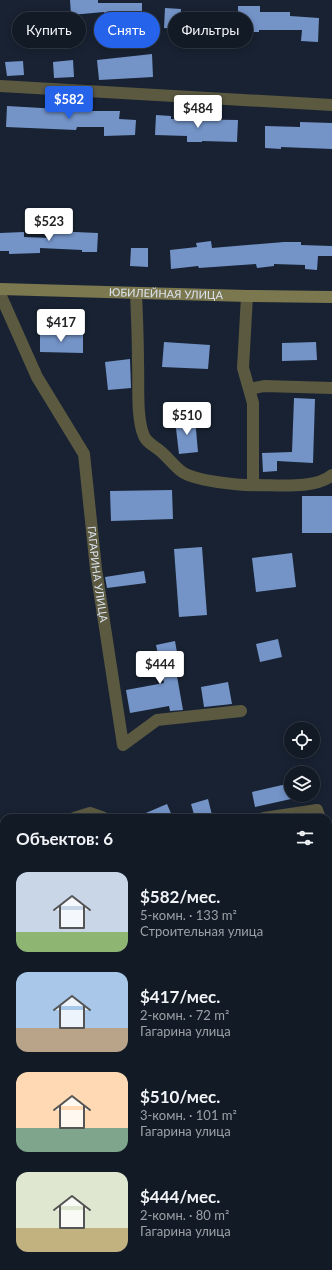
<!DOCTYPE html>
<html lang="ru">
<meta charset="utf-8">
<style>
body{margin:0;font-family:Lato,sans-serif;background:#1f2732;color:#f1f3f6;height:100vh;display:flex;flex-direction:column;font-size:15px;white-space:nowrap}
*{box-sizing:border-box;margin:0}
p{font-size:13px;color:#9ca1a7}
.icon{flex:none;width:22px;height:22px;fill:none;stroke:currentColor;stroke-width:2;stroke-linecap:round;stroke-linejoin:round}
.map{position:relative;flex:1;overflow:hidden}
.drawer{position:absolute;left:0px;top:814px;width:332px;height:456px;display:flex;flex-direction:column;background:#121a26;border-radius:12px 12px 0 0;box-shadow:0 2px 10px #0003,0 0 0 1px #313843}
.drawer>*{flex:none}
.banner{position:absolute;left:12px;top:12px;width:308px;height:36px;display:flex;gap:8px}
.tools{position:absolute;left:284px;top:722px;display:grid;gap:8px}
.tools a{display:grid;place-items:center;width:36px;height:36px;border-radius:50%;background:#121a26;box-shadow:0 2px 10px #0003,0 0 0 1px #313843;font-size:20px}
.price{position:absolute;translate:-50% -34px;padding:0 9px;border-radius:4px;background:#fff;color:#222;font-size:13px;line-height:26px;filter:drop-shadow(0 1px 2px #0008)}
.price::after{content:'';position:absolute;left:50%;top:24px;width:12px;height:9px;margin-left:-6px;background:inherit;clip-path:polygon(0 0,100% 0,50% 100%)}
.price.on{background:#2563eb;color:#fff}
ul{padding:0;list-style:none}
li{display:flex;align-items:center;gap:12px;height:100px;padding:0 16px}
li span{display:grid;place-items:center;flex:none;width:112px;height:80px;border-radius:12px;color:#555}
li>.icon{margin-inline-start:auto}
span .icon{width:48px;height:48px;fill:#fffc;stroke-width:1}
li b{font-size:17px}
h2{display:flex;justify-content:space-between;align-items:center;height:48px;padding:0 16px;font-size:17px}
.tag{padding:0 14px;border-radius:18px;background:#121a26;box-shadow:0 2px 10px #0003,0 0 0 1px #313843;font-size:14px;line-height:36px}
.tag.on{background:#2563eb;color:#fff}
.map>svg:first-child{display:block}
.building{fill:#7494c8}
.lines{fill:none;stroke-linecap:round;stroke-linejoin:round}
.street{stroke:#5b5940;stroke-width:12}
.secondary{stroke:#7b784f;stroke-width:12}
.labels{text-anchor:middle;stroke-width:4;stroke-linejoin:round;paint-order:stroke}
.street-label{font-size:11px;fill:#dde4ef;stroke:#070b12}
</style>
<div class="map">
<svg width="332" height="1270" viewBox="0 0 332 1270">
<rect width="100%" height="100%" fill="#182232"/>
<!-- building -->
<path class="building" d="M70,0H98V3H142V22L104,23V12L71,15Z
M238,6H260V12H290V16L319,18L318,42L301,41L302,30H259V32H237V30L199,27L200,11L238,14Z
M165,8L181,9L180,29L164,28Z
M152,54L153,77L99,80L97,60Z
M73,60L74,77L54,78L53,62Z
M23,61L24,75L7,76L5,62Z
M7,106L77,110V111H120L119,119L136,120L135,135L104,136V127H77L76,130L6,127Z
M156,115L171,116V119L238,120L237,142L202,141V142H187V136L155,135Z
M300,122L332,123V149L281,147V149L265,148V126L300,127Z
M51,231L98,233L97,252H82V250L40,248V253L9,254V251H0V233L24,232V237L51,238Z
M211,241L212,248L284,242H301V245L332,246V256H318L317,270L305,269V265L274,264V266L257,268L256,264L199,268L198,266L171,269L170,250L197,247L196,243Z
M131,248H148V267L130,266Z
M40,332L83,334V353L40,352Z
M164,342L210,345L208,369L162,367Z
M316,342L317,360L282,361V343Z
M130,359L131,388L108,390L105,362Z
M294,398L315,399L313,463L277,461V471L263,472L262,453L292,452Z
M195,418L198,452L179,454L175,420Z
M172,490L173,519L111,521L110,491Z
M302,496H332V533H302Z
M202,547L207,615L179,617L174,549Z
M292,553L296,587L256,592L252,558Z
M144,571L146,583L107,588L105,577Z
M278,639L282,657L260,662L256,644Z
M175,641L179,664L175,665L183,710L170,711L169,706L130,713L126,690L164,683L156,645Z
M228,682L232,704L204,707L201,687Z
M291,783V799L255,807L252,792Z
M208,799L212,815L203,818H195L191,804Z
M167,804L173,818H134Z"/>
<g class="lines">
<!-- street -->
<g class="street">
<path d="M0,86L332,105"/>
<path d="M136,293C137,316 138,340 138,363C139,383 136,418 144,436C147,443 153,445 159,450C167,456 173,465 181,471C193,481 242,486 258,485C278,485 317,489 332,475"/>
<path id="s1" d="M0,294L37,377L84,454L96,569L123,745L157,720L241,711"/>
<path d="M247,296L243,368L253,403V485"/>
<path d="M250,389L264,386L332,388"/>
<path d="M74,818L90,813L104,818"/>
<path d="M264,818L317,810L320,818"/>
<path d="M328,840L332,850"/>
<path d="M0,842L4,841"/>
<path d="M328,897L332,896"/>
<path d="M328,1136L332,1135"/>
<path d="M0,1144L4,1143"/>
<path d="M0,1206H4"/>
<path d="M162,1270V1266"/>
</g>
<!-- secondary -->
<path class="secondary" id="s2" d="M0,289L247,296L332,297"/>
</g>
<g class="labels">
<!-- street labels -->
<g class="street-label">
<text dy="4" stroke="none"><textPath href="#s2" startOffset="166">ЮБИЛЕЙНАЯ УЛИЦА</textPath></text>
<text dy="4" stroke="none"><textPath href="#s1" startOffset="302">ГАГАРИНА УЛИЦА</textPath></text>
</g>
</g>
</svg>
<div class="tools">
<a><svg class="icon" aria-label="locate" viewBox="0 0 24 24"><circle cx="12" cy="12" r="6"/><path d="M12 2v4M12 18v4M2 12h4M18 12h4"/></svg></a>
<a><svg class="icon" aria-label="layers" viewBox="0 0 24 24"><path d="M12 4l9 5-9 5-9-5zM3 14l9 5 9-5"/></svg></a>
</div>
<b class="price on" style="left:69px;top:120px">$582</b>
<b class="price" style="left:198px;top:129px">$484</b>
<b class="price" style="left:49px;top:242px">$523</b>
<b class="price" style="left:61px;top:343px">$417</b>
<b class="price" style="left:187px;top:436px">$510</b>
<b class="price" style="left:160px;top:685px">$444</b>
<div class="banner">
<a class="tag">Купить</a>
<a class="tag on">Снять</a>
<a class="tag">Фильтры</a>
</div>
<section class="drawer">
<h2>Объектов: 6<svg class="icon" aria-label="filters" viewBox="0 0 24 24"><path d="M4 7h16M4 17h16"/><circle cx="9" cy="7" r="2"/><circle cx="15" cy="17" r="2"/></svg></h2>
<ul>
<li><span style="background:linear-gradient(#c9d6e8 75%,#8fb573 0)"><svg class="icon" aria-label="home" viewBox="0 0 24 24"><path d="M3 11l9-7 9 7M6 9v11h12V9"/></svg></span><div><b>$582/мес.</b><p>5-комн. · 133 m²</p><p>Строительная улица</p></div></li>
<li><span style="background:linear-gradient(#a9c7e8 70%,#b9a48a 0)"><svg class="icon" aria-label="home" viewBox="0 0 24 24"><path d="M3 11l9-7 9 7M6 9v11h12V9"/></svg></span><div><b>$417/мес.</b><p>2-комн. · 72 m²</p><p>Гагарина улица</p></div></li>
<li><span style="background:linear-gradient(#ffd9b3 70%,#7fa58c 0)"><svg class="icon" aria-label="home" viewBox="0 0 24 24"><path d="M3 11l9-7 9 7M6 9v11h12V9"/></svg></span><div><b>$510/мес.</b><p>3-комн. · 101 m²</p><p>Гагарина улица</p></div></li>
<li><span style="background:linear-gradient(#dfe7d0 70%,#c2b280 0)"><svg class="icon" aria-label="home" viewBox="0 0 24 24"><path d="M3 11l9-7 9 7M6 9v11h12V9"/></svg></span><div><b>$444/мес.</b><p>2-комн. · 80 m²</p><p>Гагарина улица</p></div></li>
</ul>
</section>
</div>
